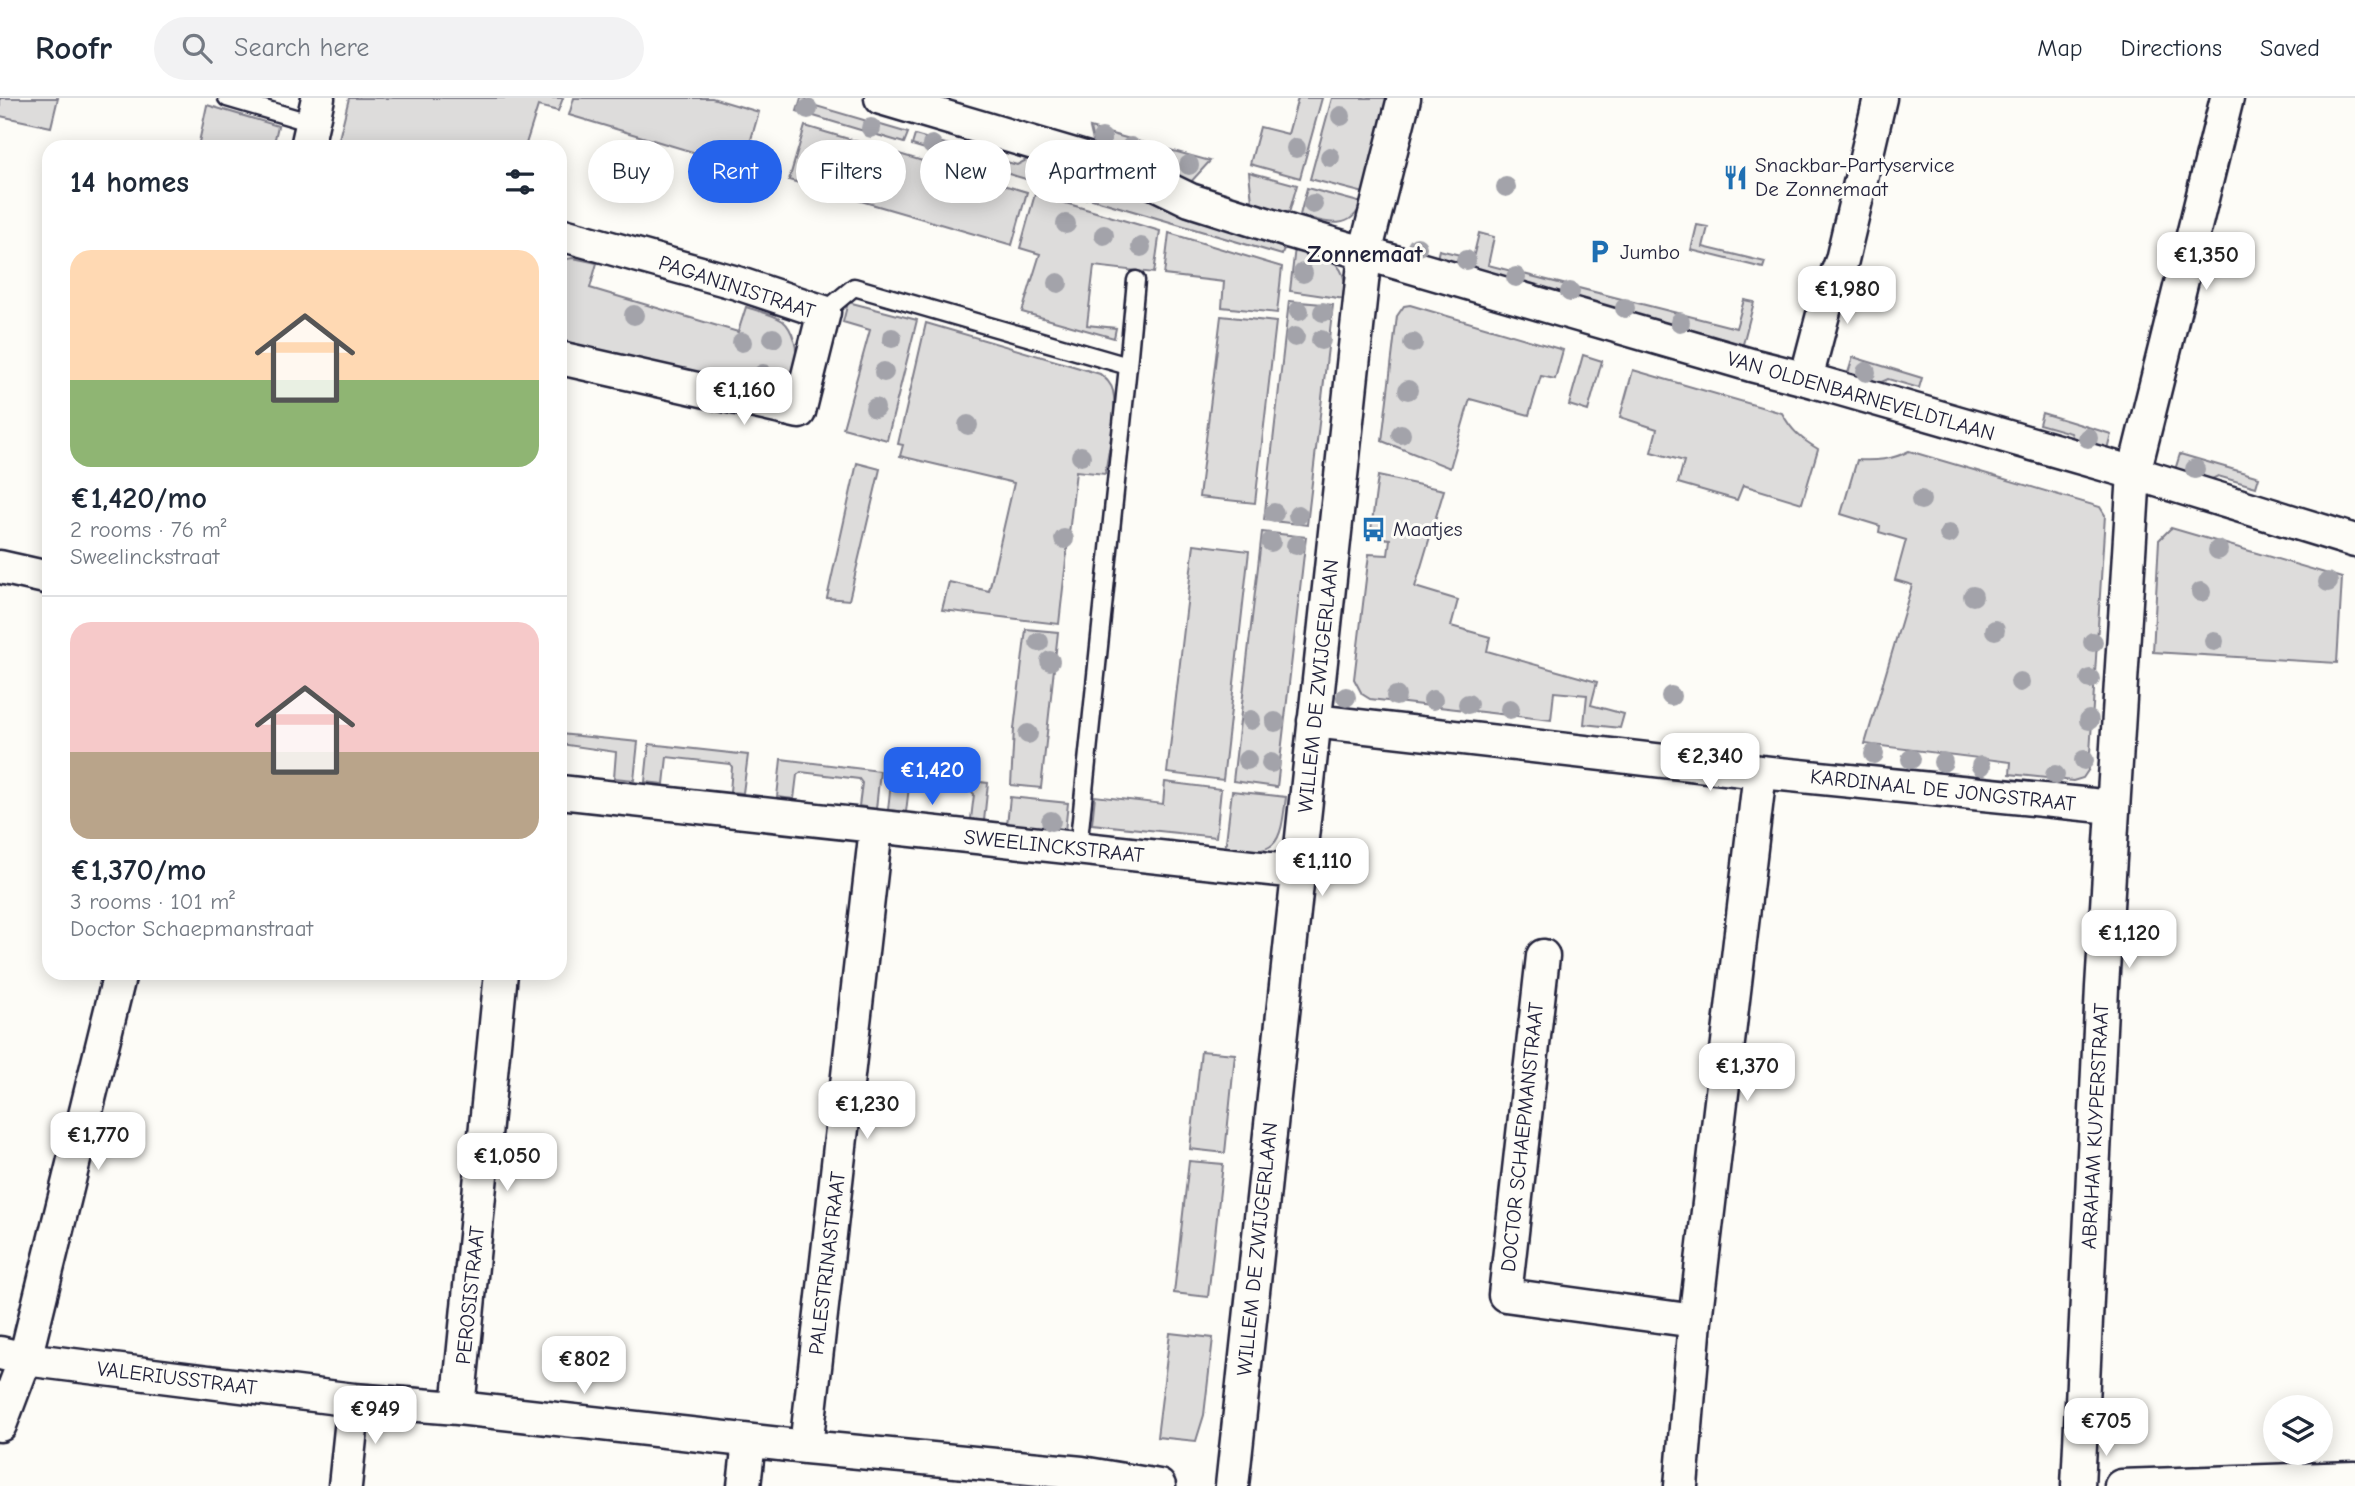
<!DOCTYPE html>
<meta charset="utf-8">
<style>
body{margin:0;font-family:"Comic Neue",sans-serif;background:#f2f2f3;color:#1f2937;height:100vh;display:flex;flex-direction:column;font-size:26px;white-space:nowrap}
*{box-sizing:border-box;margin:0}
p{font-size:23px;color:#747a83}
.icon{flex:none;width:38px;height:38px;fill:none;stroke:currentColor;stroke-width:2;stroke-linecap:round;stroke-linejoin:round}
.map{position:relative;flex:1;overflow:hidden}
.drawer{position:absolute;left:42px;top:42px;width:525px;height:840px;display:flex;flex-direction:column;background:#fff;border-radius:21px;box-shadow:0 4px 18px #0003}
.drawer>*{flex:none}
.banner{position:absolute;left:588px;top:42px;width:665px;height:63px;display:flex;gap:14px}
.buttons{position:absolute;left:2263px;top:1297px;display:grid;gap:14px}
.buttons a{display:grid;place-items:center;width:70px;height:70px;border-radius:50%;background:#fff;box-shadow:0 4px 18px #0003;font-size:35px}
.price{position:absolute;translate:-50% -60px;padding:0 16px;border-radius:14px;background:#fff;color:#222;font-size:23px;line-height:46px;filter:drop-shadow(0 2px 4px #0008)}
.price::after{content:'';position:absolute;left:50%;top:42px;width:21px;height:16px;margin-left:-10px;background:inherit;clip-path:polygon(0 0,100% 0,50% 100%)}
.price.active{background:#2563eb;color:#fff}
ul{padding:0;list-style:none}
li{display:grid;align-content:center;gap:14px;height:371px;padding:0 28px}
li+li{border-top:2px solid #e0e1e3}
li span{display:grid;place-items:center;height:217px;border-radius:21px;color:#555}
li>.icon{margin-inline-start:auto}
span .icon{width:126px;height:126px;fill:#fffc;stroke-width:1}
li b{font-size:30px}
h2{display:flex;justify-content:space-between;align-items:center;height:84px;padding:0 28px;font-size:30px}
.chip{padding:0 24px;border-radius:32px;background:#fff;box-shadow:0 4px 18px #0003;font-size:24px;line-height:63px}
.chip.active{background:#2563eb;color:#fff}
header{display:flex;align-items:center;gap:42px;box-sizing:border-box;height:98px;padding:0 35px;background:#fff;border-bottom:2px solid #e0e1e3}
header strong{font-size:33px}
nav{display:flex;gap:38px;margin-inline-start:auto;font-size:24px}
.search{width:490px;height:63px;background:#f2f2f3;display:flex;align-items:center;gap:18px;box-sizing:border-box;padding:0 24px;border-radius:38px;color:#747a83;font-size:26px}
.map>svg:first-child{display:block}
.green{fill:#dddcdb;stroke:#807f8b;stroke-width:2}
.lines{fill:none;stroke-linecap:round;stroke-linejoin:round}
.lane-casing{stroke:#22223b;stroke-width:21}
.street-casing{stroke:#22223b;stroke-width:37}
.lane{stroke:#fdfcf7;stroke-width:16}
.street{stroke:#fdfcf7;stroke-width:32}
.tree{fill:#a3a3aa}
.labels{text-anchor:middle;stroke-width:6;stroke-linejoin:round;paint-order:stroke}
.poi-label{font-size:21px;fill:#22223b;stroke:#fdfcf7;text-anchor:start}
.street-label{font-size:21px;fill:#22223b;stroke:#fdfcf7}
.quarter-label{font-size:24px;font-weight:bold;fill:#22223b;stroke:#fdfcf7}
</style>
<header>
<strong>Roofr</strong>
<div class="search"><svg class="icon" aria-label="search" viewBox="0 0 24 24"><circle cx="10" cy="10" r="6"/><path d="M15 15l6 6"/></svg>Search here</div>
<nav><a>Map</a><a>Directions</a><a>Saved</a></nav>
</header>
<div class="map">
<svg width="2355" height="1388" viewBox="0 0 2355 1388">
<rect width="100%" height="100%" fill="#fdfcf7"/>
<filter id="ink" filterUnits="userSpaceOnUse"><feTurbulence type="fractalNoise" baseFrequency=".0143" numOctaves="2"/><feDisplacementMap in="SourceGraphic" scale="14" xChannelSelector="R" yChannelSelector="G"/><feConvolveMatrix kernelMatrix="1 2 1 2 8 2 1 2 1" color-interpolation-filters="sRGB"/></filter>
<g filter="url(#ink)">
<!-- green -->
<path class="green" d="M0,0H58L51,29L0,18Z
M349,0H563L558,13L538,8L525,49H337Z
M574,0H712L759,14L743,69L569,17Z
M801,0H806L809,6L908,35L904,45L797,13Z
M1298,0H1322L1300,80L1250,66L1260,29L1288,36Z
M1332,0H1387L1364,95L1310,81Z
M207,7L278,28L273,49H198Z
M805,28L1027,94L1012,147L789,82Z
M1090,30L1210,63L1189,86L1142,60L1094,47Z
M915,37L1017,67L1030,60L1035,61L1029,82L912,47Z
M1044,64L1122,87L1190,119L1285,147L1282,157L1038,85Z
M1249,74L1297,87L1289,115L1252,104Z
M1307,90L1362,105C1350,135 1324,124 1300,117Z
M1035,96L1160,133L1154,175L1094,168L1087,227L1116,230L1114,240L1022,214L1040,156L1020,150Z
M1697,127L1708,129L1703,149L1765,164L1763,170L1691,152Z
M1169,135L1282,169L1277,215L1222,209L1224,184L1164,177Z
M1479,135L1494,139L1488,167L1736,230L1744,202L1754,204L1742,250L1437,160L1439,152L1473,160Z
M1295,149C1327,160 1349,161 1345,201L1290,193Z
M573,160L597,165L590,190L738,234L746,209C758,213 773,216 783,223C789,228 792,235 794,242C802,267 787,284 765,293L560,249V162Z
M1289,203L1333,207L1307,427L1264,422Z
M848,204L917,222L887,342L843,330L870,232L843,224Z
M1410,207L1563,252L1555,281L1541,278L1529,317L1470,301L1450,370L1382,343L1397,218L1404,208Z
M1221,218L1276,224L1255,405L1199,399Z
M926,225L1100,276C1106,281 1111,285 1113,293C1118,312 1108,355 1105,376L1076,373L1059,526L942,512L949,484L989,493L1014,385L900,358L903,347L898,346Z
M1583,257L1602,263L1588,313L1569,307Z
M1853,259L1922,280L1919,290L1888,281L1875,287L1855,281L1848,275Z
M1633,272L1782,315C1791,332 1801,341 1818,351L1802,405L1743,387L1737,402L1678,385L1684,363L1651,354L1657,331L1620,319Z
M2042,315L2111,336L2107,351L2095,352L2075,346L2071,335L2039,326Z
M1909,353L2100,409L2105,417L2089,671L2083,680L2073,683L2010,676L2011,664L1865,646L1912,487L1895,482L1906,442L1879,434L1880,428L1841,416L1857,362C1876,363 1892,362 1909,353Z
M2180,356L2259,379L2256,389L2218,378L2206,384L2175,372Z
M857,365L880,371L849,502L827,500Z
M1378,378L1444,392L1415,489L1458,502L1451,528L1490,539L1487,553L1597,584L1591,607L1624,616L1620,630L1584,626L1587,597L1554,594L1551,622L1370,601L1362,596L1354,581L1369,456L1388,457L1390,441L1380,440V434L1371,432Z
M2171,430L2342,480L2337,565L2153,554L2159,442Z
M1262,434L1306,439L1277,689L1233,683Z
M1194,446L1249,453L1223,682L1167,675Z
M1026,531L1058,534L1041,690L1011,687L1014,631Z
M560,636L638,644L634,682L614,680L616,654L560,646Z
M649,646L748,657L743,695L730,694L732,669L730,666L667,659L664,686L645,684Z
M781,661L880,673L876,711L859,708L862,685L859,681L801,674L797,677L794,701L777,699Z
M892,674L988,685L984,723L971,721L974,696L971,693L912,686L909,689L906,714L888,712Z
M1165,684L1221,691L1216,739L1092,726L1095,698L1163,706Z
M1232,693L1286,699C1280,749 1278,757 1225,752Z
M1010,699L1068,705L1065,733L1007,727Z
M1201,953L1235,956L1225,1055L1190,1051Z
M1189,1063L1223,1066L1208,1199L1174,1195Z
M1170,1235L1213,1240L1204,1317L1196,1343L1157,1339Z"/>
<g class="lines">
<defs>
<path id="lane" d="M227,0L312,25
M824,214L854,189L1128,268L1136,182
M1078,751L1128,268"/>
<path id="street" d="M881,0L1132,74L1190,102L1291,134L1751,267L1806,281L2134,375L2355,443
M307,49L318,0
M560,136L737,185L824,214L799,314L560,260
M1806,281L1826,205L1842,162L1880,0
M0,469L49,480
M1314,623L1760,674L2113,709
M560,694L1298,774
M1543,858L1505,1197L1695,1223
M0,1255L25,1261L354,1302L458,1310L806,1349L1082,1375L1159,1388
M458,1310L501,875
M0,1327L25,1261L120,875
M806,1349L876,730
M345,1388L354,1302
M744,1388L749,1343
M1232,1388L1365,156L1404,0
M1681,1388L1695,1223L1760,674
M2078,1388L2102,889L2134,375L2227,0
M2121,1388L2355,1380"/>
</defs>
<!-- lane casing -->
<use href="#lane" class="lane-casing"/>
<!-- street casing -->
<use href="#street" class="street-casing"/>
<!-- lane -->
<use href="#lane" class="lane"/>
<!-- street -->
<use href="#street" class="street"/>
</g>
<!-- trees -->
<g class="tree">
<circle cx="808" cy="11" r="10"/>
<circle cx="1341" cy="18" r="10"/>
<circle cx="871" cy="30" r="10"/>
<circle cx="1102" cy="40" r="10"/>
<circle cx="932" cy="47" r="10"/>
<circle cx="1131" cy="49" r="10"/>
<circle cx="1296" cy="50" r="10"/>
<circle cx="1158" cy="57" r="10"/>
<circle cx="1330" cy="59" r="10"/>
<circle cx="992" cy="66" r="10"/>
<circle cx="1189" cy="67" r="10"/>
<circle cx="1506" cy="89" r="10"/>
<circle cx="1085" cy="92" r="10"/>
<circle cx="1313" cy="106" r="10"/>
<circle cx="1066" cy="126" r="10"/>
<circle cx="1104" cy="137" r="10"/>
<circle cx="1141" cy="149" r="10"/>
<circle cx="1417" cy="149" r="10"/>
<circle cx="1466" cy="162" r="10"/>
<circle cx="1303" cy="175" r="10"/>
<circle cx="1516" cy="179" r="10"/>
<circle cx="1058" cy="185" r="10"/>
<circle cx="1570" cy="194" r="10"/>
<circle cx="1625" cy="210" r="10"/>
<circle cx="1299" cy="213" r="10"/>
<circle cx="1323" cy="214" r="10"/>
<circle cx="634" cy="217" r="10"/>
<circle cx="1680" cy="224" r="10"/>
<circle cx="1295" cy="239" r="10"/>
<circle cx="773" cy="240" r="10"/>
<circle cx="892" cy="240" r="10"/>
<circle cx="1321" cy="242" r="10"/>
<circle cx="742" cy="244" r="10"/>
<circle cx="1413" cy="245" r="10"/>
<circle cx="884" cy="274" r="10"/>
<circle cx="1866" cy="274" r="10"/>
<circle cx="763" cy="276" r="10"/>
<circle cx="1408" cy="292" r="10"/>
<circle cx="875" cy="310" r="10"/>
<circle cx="968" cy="327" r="10"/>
<circle cx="1401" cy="336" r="10"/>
<circle cx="2088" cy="340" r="10"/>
<circle cx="1081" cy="358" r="10"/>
<circle cx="2195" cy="371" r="10"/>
<circle cx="1921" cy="402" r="10"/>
<circle cx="1274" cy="415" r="10"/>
<circle cx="1298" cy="417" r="10"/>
<circle cx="1949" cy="436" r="10"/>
<circle cx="1064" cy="441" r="10"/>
<circle cx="1271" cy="444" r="10"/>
<circle cx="1296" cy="447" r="10"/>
<circle cx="2218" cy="452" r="10"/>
<circle cx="2328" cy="484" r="10"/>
<circle cx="2201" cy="494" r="10"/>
<circle cx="1973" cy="498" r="10"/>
<circle cx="1995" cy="532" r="10"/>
<circle cx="2214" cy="543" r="10"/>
<circle cx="1039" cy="544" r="10"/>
<circle cx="2093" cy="544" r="10"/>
<circle cx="1050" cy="563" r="10"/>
<circle cx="2090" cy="581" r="10"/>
<circle cx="2020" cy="584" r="10"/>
<circle cx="1396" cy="598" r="10"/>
<circle cx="1671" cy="598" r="10"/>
<circle cx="1346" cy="599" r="10"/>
<circle cx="1433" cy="602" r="10"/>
<circle cx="1468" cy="606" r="10"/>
<circle cx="1510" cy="611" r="10"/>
<circle cx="1251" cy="622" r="10"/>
<circle cx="2089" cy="622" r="10"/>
<circle cx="1275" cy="624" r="10"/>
<circle cx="1028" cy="636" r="10"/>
<circle cx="1874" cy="656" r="10"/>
<circle cx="1911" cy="661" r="10"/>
<circle cx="1247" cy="662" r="10"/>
<circle cx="2084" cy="662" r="10"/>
<circle cx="1943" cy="664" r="10"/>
<circle cx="1271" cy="665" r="10"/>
<circle cx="1981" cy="668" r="10"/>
<circle cx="2055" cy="677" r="10"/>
<circle cx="1051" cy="723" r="10"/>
</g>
</g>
<!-- icons -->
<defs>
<symbol id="restaurant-bare" viewBox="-9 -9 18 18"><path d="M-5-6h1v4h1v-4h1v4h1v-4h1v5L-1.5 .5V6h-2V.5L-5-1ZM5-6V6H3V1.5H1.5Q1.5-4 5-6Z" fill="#1f6fb2" stroke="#fdfcf7" stroke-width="2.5" paint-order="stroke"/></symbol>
<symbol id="parking-bare" viewBox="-9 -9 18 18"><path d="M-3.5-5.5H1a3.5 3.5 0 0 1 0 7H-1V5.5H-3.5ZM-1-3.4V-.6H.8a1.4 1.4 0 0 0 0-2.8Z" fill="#1f6fb2" stroke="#fdfcf7" stroke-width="2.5" paint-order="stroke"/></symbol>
<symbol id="bus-bare" viewBox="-9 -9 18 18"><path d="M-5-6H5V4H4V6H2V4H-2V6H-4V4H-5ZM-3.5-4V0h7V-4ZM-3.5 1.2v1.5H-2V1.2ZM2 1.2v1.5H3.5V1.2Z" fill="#1f6fb2" stroke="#fdfcf7" stroke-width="2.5" paint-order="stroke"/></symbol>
</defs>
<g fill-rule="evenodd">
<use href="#restaurant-bare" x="1718" y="62" width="35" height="35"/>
<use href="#parking-bare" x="1582" y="136" width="35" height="35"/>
<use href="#bus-bare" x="1356" y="414" width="35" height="35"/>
</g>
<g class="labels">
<!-- poi labels -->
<g class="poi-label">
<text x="1755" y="74">Snackbar-Partyservice<tspan x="1755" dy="24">De Zonnemaat</tspan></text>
<text x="1620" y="161">Jumbo</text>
<text x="1393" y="438">Maatjes</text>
</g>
<!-- street labels -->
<g class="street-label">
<text transform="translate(737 189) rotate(18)" y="7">PAGANINISTRAAT</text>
<text transform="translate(1861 298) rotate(16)" y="7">VAN OLDENBARNEVELDTLAAN</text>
<text transform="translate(1318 588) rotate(-84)" y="7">WILLEM DE ZWIJGERLAAN</text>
<text transform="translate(1943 692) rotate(6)" y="7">KARDINAAL DE JONGSTRAAT</text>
<text transform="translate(1054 748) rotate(6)" y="7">SWEELINCKSTRAAT</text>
<text transform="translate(2095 1028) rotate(-87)" y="7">ABRAHAM KUYPERSTRAAT</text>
<text transform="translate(1522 1039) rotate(-84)" y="7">DOCTOR SCHAEPMANSTRAAT</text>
<text transform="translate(1257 1151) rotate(-84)" y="7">WILLEM DE ZWIJGERLAAN</text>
<text transform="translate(827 1165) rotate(-83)" y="7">PALESTRINASTRAAT</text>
<text transform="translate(470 1197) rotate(-84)" y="7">PEROSISTRAAT</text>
<text transform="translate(177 1280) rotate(7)" y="7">VALERIUSSTRAAT</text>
</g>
<!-- quarter labels -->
<g class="quarter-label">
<text x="1365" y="164">Zonnemaat</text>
</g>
</g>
</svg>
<div class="buttons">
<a><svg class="icon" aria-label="layers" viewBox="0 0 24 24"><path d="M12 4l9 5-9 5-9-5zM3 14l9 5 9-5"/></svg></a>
</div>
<b class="price" style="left:2206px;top:194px">€1,350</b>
<b class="price" style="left:1847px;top:228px">€1,980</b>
<b class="price" style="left:744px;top:329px">€1,160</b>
<b class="price" style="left:1710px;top:695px">€2,340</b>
<b class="price active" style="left:932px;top:709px">€1,420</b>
<b class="price" style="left:1322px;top:800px">€1,110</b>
<b class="price" style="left:2129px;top:872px">€1,120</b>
<b class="price" style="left:1747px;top:1005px">€1,370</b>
<b class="price" style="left:867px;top:1043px">€1,230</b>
<b class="price" style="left:98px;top:1074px">€1,770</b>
<b class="price" style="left:507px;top:1095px">€1,050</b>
<b class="price" style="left:584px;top:1298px">€802</b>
<b class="price" style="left:375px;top:1348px">€949</b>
<b class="price" style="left:2106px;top:1360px">€705</b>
<div class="banner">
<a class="chip">Buy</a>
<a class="chip active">Rent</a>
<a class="chip">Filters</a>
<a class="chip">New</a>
<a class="chip">Apartment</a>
</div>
<section class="drawer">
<h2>14 homes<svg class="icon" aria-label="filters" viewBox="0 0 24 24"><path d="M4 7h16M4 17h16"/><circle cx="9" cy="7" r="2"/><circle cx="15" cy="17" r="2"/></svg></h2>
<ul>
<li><span style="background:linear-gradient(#ffd9b3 60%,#8fb573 0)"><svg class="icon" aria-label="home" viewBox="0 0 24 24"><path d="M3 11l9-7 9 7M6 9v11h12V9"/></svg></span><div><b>€1,420/mo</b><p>2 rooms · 76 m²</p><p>Sweelinckstraat</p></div></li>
<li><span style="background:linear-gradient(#f6c9c9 60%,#b9a48a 0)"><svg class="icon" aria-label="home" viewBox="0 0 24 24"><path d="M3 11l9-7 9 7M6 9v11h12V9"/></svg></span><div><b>€1,370/mo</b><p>3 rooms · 101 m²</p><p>Doctor Schaepmanstraat</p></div></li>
</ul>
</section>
</div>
